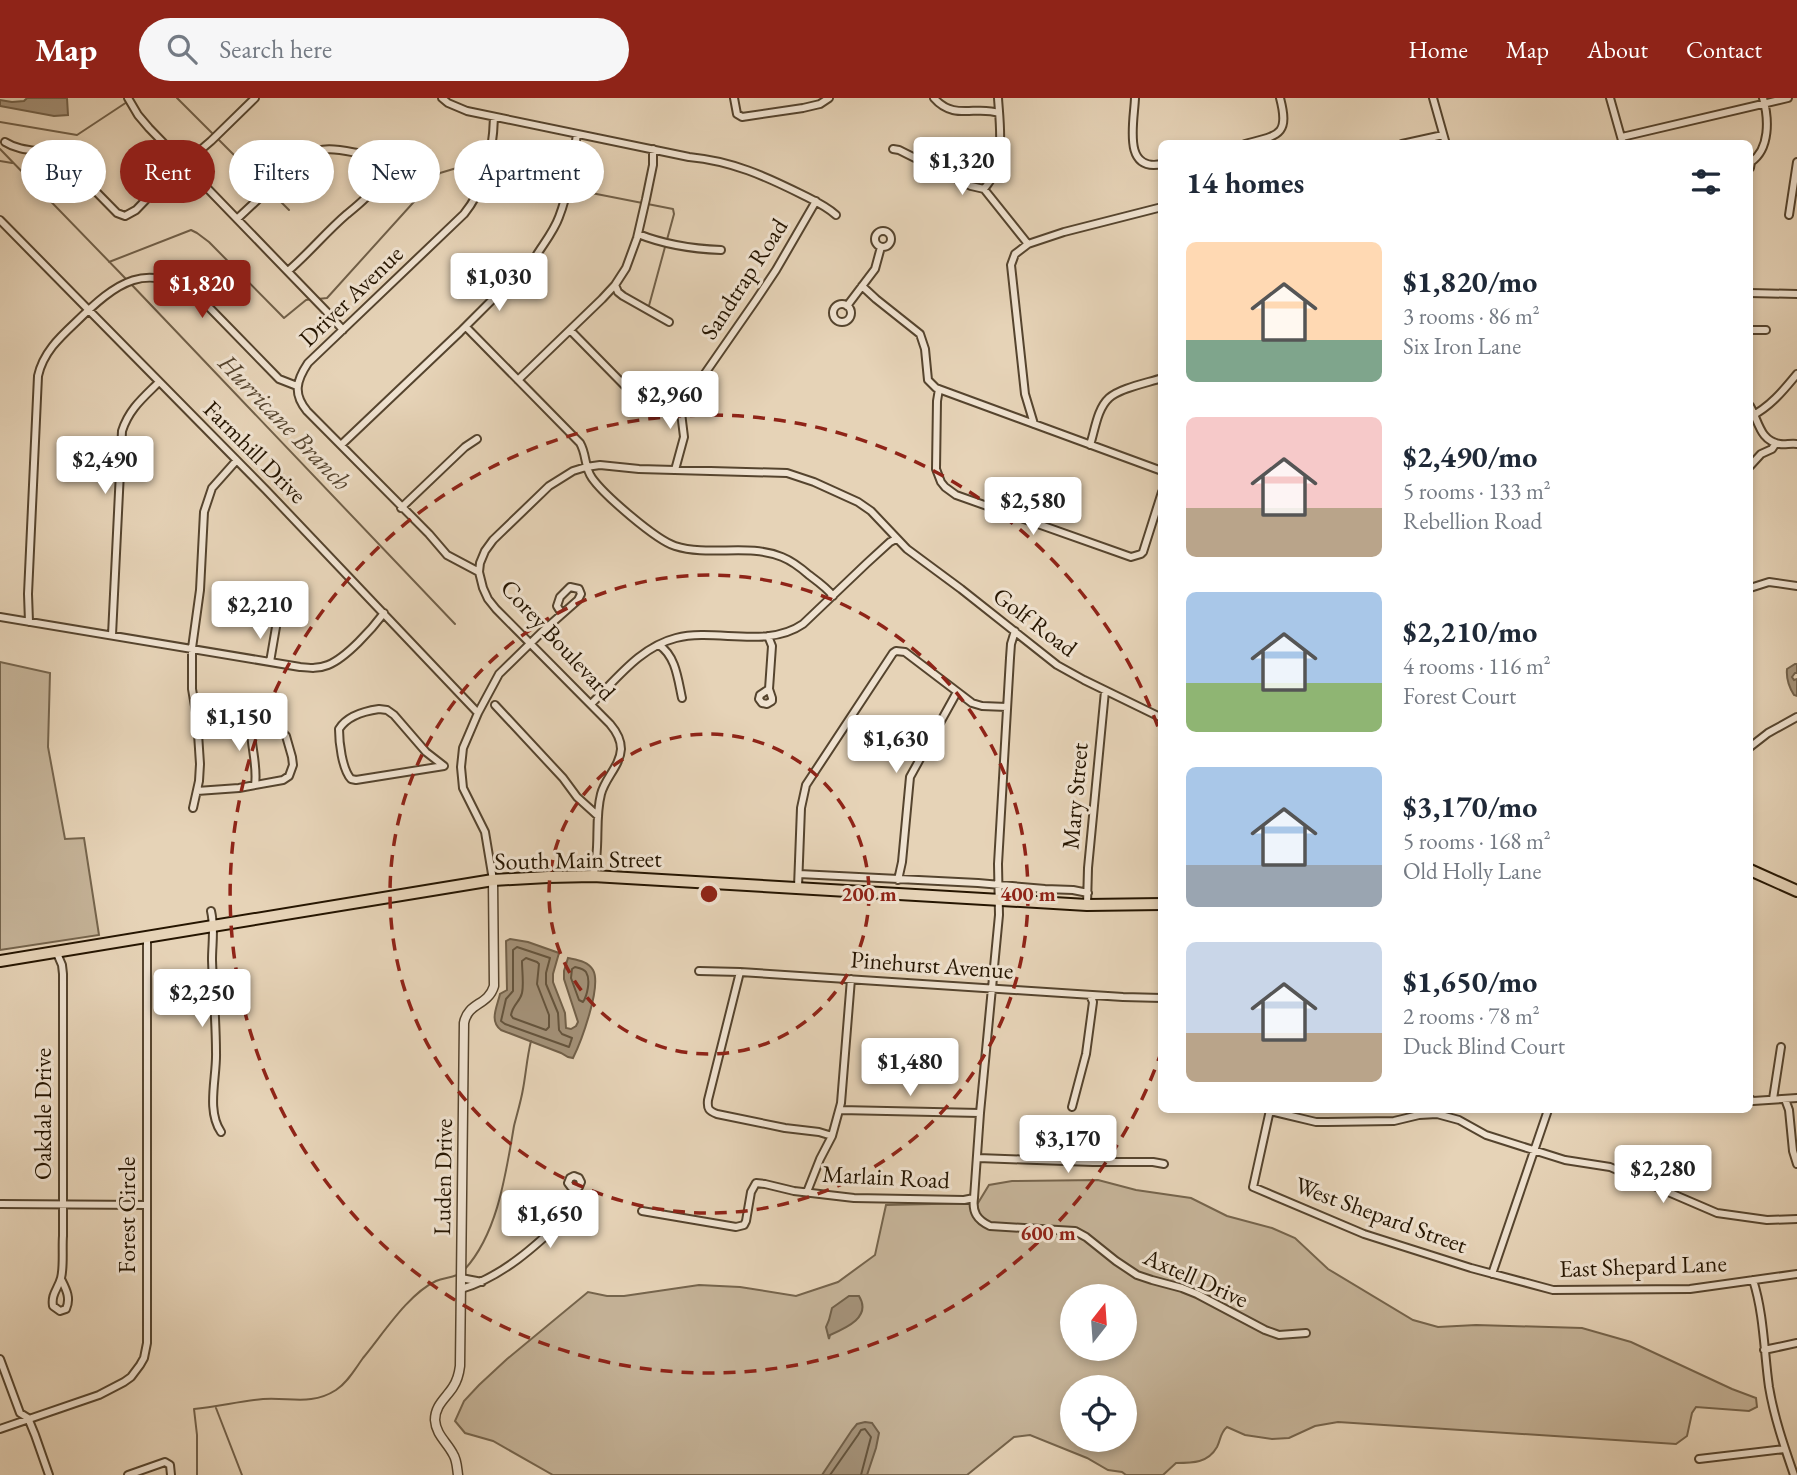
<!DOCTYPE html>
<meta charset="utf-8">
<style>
body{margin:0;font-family:"EB Garamond",serif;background:#f6f6f7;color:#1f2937;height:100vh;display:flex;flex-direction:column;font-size:26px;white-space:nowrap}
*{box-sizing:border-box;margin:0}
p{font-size:23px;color:#747a83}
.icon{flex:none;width:38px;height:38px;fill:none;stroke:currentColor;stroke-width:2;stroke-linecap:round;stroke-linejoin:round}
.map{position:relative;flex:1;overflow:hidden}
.panel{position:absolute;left:1158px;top:42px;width:595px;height:973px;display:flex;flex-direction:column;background:#fff;border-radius:10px;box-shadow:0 4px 10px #0003}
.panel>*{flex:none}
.guide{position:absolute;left:21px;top:42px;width:665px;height:63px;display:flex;gap:14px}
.needle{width:46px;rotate:17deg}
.controls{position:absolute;left:1060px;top:1186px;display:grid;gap:14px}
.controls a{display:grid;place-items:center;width:77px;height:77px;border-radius:50%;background:#fff;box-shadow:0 4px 10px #0003;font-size:35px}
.price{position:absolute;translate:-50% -60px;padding:0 16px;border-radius:7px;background:#fff;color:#222;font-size:23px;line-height:46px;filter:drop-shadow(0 2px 4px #0008)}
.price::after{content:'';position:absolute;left:50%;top:42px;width:21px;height:16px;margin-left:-10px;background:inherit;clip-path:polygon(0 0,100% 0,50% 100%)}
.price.selected{background:#8f2418;color:#fff}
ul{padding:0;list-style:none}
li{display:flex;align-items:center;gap:21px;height:175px;padding:0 28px}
li span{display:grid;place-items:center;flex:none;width:196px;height:140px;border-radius:10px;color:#555}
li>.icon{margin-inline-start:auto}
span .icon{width:84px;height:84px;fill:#fffc;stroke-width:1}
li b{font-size:30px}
h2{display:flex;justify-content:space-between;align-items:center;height:84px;padding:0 28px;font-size:30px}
.tag{padding:0 24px;border-radius:32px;background:#fff;box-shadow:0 4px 10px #0003;font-size:24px;line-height:63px}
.tag.selected{background:#8f2418;color:#fff}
header{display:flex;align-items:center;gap:42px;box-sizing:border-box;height:98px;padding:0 35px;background:#8f2418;color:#fff}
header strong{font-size:33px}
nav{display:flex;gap:38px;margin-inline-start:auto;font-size:24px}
.search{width:490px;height:63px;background:#f6f6f7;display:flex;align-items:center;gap:18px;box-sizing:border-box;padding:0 24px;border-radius:38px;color:#747a83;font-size:26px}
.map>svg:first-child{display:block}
.green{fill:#c5b398;stroke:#75644c;stroke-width:2;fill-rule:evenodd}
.water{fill:#a49279;stroke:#716049;stroke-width:2}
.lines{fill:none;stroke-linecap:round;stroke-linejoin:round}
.shore{stroke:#64543d;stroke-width:2}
.stream{stroke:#716049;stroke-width:2}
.minor-casing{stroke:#55442e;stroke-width:10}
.tertiary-casing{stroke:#55442e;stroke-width:11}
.primary-casing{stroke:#251501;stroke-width:14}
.minor{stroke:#efe2d0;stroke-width:6}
.tertiary{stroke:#efe2d0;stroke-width:8}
.primary{stroke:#e6d3b7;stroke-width:10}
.ring{fill:none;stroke:#8f2418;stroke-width:3.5;stroke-dasharray:12 9}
.labels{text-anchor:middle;stroke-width:6;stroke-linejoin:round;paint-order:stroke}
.street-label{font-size:24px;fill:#251501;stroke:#efe2d0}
.water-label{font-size:26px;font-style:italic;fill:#584731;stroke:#efe2d0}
.centre{fill:#8f2418;stroke:#efe2d0;stroke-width:3.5}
.ring-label{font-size:21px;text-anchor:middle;font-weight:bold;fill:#8f2418;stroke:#efe2d0;stroke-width:6;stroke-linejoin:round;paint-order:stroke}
</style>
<header>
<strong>Map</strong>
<div class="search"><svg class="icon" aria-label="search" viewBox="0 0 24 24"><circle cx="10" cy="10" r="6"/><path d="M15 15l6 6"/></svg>Search here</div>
<nav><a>Home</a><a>Map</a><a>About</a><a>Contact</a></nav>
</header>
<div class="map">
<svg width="1797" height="1377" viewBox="0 0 1797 1377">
<rect width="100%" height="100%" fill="#e6d3b7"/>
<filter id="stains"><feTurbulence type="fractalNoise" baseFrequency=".00286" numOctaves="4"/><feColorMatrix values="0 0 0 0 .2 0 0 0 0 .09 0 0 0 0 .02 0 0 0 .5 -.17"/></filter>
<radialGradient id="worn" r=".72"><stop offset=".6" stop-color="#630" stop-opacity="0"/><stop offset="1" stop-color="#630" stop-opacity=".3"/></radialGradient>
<!-- green -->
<path class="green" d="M0,564L50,575L48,649L65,741L84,740L99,837L0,852Z
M1098,1082L1136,1092L1191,1100L1227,1118L1272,1130L1295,1140L1328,1171L1413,1222L1438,1229L1476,1227L1582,1230L1631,1244L1732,1291L1756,1300L1757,1309L1749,1313L1696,1309L1692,1315L1687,1338L1676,1346L1338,1324L1315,1328L1289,1340L1272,1341L1245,1337L1227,1329C1220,1335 1221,1341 1217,1349C1208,1365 1193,1365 1176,1365L1163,1377H1126L1122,1374L1108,1372L1087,1360L1030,1337L1014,1339L967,1377H553L493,1343L465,1335L455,1323L464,1303L479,1287L507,1261L588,1194L607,1198H624L699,1187L740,1189L796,1198L838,1184L875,1157L886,1107L978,1105L989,1087L1012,1083ZM1073,1199H1125V1251H1073ZM1073,1290H1125V1342H1073Z"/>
<!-- water -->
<path class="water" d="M27,0H67L68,17L54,18L0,8V2L12,4L24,3Z
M1795,566H1797V575H1795L1792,579L1794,582L1797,581V598L1794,597C1789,589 1786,581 1787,571Z
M510,841L528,844L559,855L553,876V884L565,915L566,930L571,931L576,928L578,924L564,881V873L568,860C577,862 588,863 593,872C602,888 581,944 573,960L568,959L561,955L501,932C489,923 497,909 500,896L507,892L506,843Z
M849,1198H859C872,1219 846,1230 830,1237L829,1241L826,1229L829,1222L832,1210Z
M865,1324L872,1325L879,1335L876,1350L867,1377H822L852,1332L857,1326Z"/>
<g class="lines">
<!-- shore -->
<path class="shore" d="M517,849L550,860L546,875V886L558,915L559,932L562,936L572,940L569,949L505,926L501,923L506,901L513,893V852Z
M526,860L537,864L539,866L537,886L549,917V929L546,932L513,920L511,917C513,906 520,904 522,895C524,886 522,873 522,863Z
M575,869C579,870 584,871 586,874C591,882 587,898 583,904L579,902L571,880L572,871Z
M830,1377L858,1337L861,1332L865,1331L871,1339L861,1377"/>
<!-- stream -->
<path class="stream" d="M177,0L214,37
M0,24L77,37L127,4
M218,41L266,89
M0,51L126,181
M0,63L12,65
M488,75L565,90
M571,91L673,111L674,116L647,215
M270,93L289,112
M109,164L191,132L197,135L209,144L284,220L306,202L312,201
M130,185L455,526
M318,201L327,200L440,75L460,69L483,74
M465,1171C498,1135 506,1074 514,1028C517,1016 521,1003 523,991C526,975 527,959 531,943
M216,1310L242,1377
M197,1377V1337L194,1311C217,1309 240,1303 263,1301C290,1299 311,1308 336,1292C348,1284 355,1271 363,1260C383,1236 408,1196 436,1183C443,1180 450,1180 457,1177"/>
<defs>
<path id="minor" d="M128,0L138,17L149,30L326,213L343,232
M442,0L448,5L467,13L689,59C732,63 765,78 803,97C815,103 826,108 836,117
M734,0L737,16L742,19L803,10L820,6L829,0
M934,0C954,23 976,7 999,15
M1135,0C1134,25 1122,74 1162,66
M1433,0L1446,46
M1610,0L1623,46
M1622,39L1788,0
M5,44C22,55 43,51 61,58L117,115L125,118L136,112L162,85L211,43L255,0
M1245,46C1278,37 1290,38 1280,0
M1402,46L1443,37
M893,51L899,52L971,88L984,91L1028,146
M1750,70L1751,64C1770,51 1769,21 1763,0
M984,91C1006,66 1000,30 998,0
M1789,117L1797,64
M237,121L304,58C324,48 336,51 357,55C370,57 386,70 378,85C371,97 357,108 347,116C326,134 309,155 288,173
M0,122L266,392L478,615
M875 141a8 8 0 1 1 16 0a8 8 0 1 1-16 0Z
M638,136C663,146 694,151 721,152
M615,187L618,194L623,198L669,224
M862,188L876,201L920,236L925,251L928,282L936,290L1162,373
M1750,195L1797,196
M833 215a9 9 0 1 1 18 0a9 9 0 1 1-18 0Z
M847,208L875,171L881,149
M466,229L580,345C587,357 584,369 592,380C604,397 656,442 675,448C710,459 748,445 782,459C792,463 801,470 809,477C817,483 827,490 833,498
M570,232L624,287L637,297L657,301L674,300L684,296L699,284L756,202L776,172L816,103
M1750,232H1766
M518,282L602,201L615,187L626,170L637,140L646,101L653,67V51
M939,291L937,303L936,371L941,384L945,389L956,397L1131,459L1141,456L1143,454L1162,394
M1750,308C1759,324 1760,343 1780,346C1785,347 1791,345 1797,346
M1750,319C1770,309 1783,293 1797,276
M1034,326L1025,296L1011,167L1015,156L1028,146L1064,134L1162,109
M341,347L460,234L536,158C544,145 554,133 559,119C569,93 573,63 577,36
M1090,347C1095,332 1097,311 1109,300C1120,290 1147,285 1162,280
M1750,368L1761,356L1772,351L1776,345
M675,372L684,339L679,298
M401,410L465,349L477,341
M479,474L447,457L429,436L307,313C293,296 296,283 308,265L464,116C486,89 493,53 494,19
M1750,490L1769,484L1797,488
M0,519L300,569C310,570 318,571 328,567C346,560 372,531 384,515
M29,524L28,496L38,278C43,255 59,240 75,225C116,185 147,159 201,201L279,281L297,288
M112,537L122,333C129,311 143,300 159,284
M768,538L772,548L769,591L760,597L759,601L762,605L767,606L772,603V600L769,591
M659,547C676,558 678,582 682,600
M270,564L276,529L273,521
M591,606C616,582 640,549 676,540C716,530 767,551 803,526L867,465L890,444L896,441
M495,607L563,680L577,699L598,718
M379,611L387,612L394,617L426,654L444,668L356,682L351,681C342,671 339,644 339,631C347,618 365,613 379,611Z
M197,620L225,622L280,632L286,638L292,659L293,667L289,678L283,682L239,690L197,693
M251,626C250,647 258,667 255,687
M1750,649L1768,635L1797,619
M193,710L199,683L200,666L197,620L192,591V550L200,492L204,414L212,390L236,363
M799,776L978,785L1045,791L1073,792L1088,795
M593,778C601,751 594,723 601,696C605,680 620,668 621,651C621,642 616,633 610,626L496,511L488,501L483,490L479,474L480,465L485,453L493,442L549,388L573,373L586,369L600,367L639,371L787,375L814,384L858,404L871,413L907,451L961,491L1057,567L1084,582L1162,620
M493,782L485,734L463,690L461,669L463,650L478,615L499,576L544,532L578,502L581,496L579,491L570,489L560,499L557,508L562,516
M898,782L902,764L910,679L957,594
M798,789L801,710L806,687L893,555L896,553L905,554L972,605L982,608L1007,609
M1087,807L1088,770L1105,593
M211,813C215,830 212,845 212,862C213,892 216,923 216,954C217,979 206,1012 221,1034
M56,853L62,867L63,876V1138C62,1150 64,1169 61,1180C58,1191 51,1196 53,1208L60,1213L66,1211C71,1200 66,1191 61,1181
M699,873L740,874L1123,899L1162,900
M740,874L708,1002C707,1011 709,1013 717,1016L785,1030L819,1034L832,1038
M1750,1001L1753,1003L1797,1000
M1773,1001L1781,949
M1785,1001L1789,1012L1793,1053L1797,1066
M1072,1009L1086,956L1093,904L1090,897
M840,1012L980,1015
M1270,1012L1253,1089L1364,1136L1471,1170L1553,1192L1690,1191L1797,1176
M1270,1013L1316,1024H1327L1394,1023L1419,1017L1437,1016L1459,1022L1486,1037L1565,1062L1610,1069L1717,1115L1767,1122L1797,1121
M978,1060L1093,1064H1153L1164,1066
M807,1094L820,1061L832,1038L841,1005L851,881
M974,1100C972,1114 977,1122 990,1128L1075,1133L1086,1139L1116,1163L1137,1177L1152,1182L1182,1190L1197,1196L1265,1232L1279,1237L1306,1235
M0,1106L147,1107
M642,1113L736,1129L744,1127L746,1123L751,1094L756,1085L765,1086L794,1093L854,1100L964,1102L974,1100L980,1015L999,817L998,766L1010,560L1011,546L1015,533
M1492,1176L1548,1012
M461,1180L482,1184
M1753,1182C1764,1216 1764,1254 1769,1289C1774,1319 1784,1348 1794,1377
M461,1191C501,1180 537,1147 567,1118C573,1109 575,1102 575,1091L579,1089L581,1084L579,1080L574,1078L570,1080L568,1085L571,1089L575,1091
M1764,1252L1797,1245
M0,1261L20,1315L28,1320L35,1337L49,1377
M0,1331L99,1297L124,1284L131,1279L140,1267L144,1260L147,1245V838
M1699,1361L1785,1351
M128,1377L165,1364L170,1367L171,1377"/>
<path id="tertiary" d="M458,1377C457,1370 457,1362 453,1356C447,1344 436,1337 435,1322C435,1307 446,1300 453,1289C457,1283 459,1276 460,1268L464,925C468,904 488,908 494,888L493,782"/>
<path id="primary" d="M1750,772L1797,793
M0,863L432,792L493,782L548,779L593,778L1087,807L1162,806"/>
</defs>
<!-- minor casing -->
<use href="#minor" class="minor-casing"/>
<!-- tertiary casing -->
<use href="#tertiary" class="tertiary-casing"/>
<!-- primary casing -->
<use href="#primary" class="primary-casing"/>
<!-- minor -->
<use href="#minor" class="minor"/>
<!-- tertiary -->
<use href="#tertiary" class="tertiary"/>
<!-- primary -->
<use href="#primary" class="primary"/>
</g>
<!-- distance rings -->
<g class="ring">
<circle cx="709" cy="796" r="160"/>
<circle cx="709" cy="796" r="319"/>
<path d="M1162 952A479 479 0 1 1 1162 640"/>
</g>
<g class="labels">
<!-- street labels -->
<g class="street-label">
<text transform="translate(744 181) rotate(-57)" y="8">Sandtrap Road</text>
<text transform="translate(351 198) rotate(-44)" y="8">Driver Avenue</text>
<text transform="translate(255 354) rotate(45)" y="8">Farmhill Drive</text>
<text transform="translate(1035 524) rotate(37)" y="8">Golf Road</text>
<text transform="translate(558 542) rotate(47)" y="8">Corey Boulevard</text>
<text transform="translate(1075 698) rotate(-85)" y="8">Mary Street</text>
<text transform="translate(578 762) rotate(-1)" y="8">South Main Street</text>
<text transform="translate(932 867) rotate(4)" y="8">Pinehurst Avenue</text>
<text transform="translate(43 1016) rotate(-90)" y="8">Oakdale Drive</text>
<text transform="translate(443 1079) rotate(-89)" y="8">Luden Drive</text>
<text transform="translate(886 1079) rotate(3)" y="8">Marlain Road</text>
<text transform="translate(127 1117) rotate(-90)" y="8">Forest Circle</text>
<text transform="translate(1381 1117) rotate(20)" y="8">West Shepard Street</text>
<text transform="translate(1643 1168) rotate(-2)" y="8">East Shepard Lane</text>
<text transform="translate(1196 1180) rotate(24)" y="8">Axtell Drive</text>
</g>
<!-- water labels -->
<g class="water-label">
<text transform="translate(285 324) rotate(46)" y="9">Hurricane Branch</text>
</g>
</g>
<circle cx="709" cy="796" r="10" class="centre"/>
<g class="ring-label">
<text x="869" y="803">200 m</text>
<text x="1028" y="803">400 m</text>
<text x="1048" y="1142">600 m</text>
</g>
<rect width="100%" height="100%" filter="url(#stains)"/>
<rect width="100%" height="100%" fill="url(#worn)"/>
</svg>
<div class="controls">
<a><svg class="needle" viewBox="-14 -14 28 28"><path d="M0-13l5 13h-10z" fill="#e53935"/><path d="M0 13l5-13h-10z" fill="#747a83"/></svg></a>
<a><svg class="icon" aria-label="locate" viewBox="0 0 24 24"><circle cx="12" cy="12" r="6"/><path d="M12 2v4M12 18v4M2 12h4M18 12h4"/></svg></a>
</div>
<b class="price" style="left:962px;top:99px">$1,320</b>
<b class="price" style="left:499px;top:215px">$1,030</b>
<b class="price selected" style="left:202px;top:222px">$1,820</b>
<b class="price" style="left:670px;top:333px">$2,960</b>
<b class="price" style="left:105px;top:398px">$2,490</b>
<b class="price" style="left:1033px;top:439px">$2,580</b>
<b class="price" style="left:260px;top:543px">$2,210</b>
<b class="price" style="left:239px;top:655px">$1,150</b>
<b class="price" style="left:896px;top:677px">$1,630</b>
<b class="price" style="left:202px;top:931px">$2,250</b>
<b class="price" style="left:910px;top:1000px">$1,480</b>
<b class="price" style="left:1068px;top:1077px">$3,170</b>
<b class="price" style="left:1663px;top:1107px">$2,280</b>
<b class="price" style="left:550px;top:1152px">$1,650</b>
<div class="guide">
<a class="tag">Buy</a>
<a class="tag selected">Rent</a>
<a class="tag">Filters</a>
<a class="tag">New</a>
<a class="tag">Apartment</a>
</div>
<section class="panel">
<h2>14 homes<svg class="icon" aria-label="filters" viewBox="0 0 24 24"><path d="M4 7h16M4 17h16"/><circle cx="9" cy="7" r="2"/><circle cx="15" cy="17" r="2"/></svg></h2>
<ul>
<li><span style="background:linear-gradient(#ffd9b3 70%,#7fa58c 0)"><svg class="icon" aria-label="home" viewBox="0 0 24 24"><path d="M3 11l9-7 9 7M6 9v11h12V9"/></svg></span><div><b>$1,820/mo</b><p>3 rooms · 86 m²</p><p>Six Iron Lane</p></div></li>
<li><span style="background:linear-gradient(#f6c9c9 65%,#b9a48a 0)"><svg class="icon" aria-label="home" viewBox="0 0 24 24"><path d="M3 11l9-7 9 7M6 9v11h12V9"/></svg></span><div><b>$2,490/mo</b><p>5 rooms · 133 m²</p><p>Rebellion Road</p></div></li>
<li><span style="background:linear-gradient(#a9c7e8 65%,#8fb573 0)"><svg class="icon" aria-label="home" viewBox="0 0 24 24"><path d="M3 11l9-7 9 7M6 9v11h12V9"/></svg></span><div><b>$2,210/mo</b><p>4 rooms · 116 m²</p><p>Forest Court</p></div></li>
<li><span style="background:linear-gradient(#a9c7e8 70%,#9aa5b1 0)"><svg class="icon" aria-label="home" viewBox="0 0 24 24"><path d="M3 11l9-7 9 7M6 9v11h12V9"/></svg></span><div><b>$3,170/mo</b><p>5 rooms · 168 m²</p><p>Old Holly Lane</p></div></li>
<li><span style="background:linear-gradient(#c9d6e8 65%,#b9a48a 0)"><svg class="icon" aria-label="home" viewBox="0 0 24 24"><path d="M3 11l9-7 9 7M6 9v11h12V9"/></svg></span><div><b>$1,650/mo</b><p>2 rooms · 78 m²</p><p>Duck Blind Court</p></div></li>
</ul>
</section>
</div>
